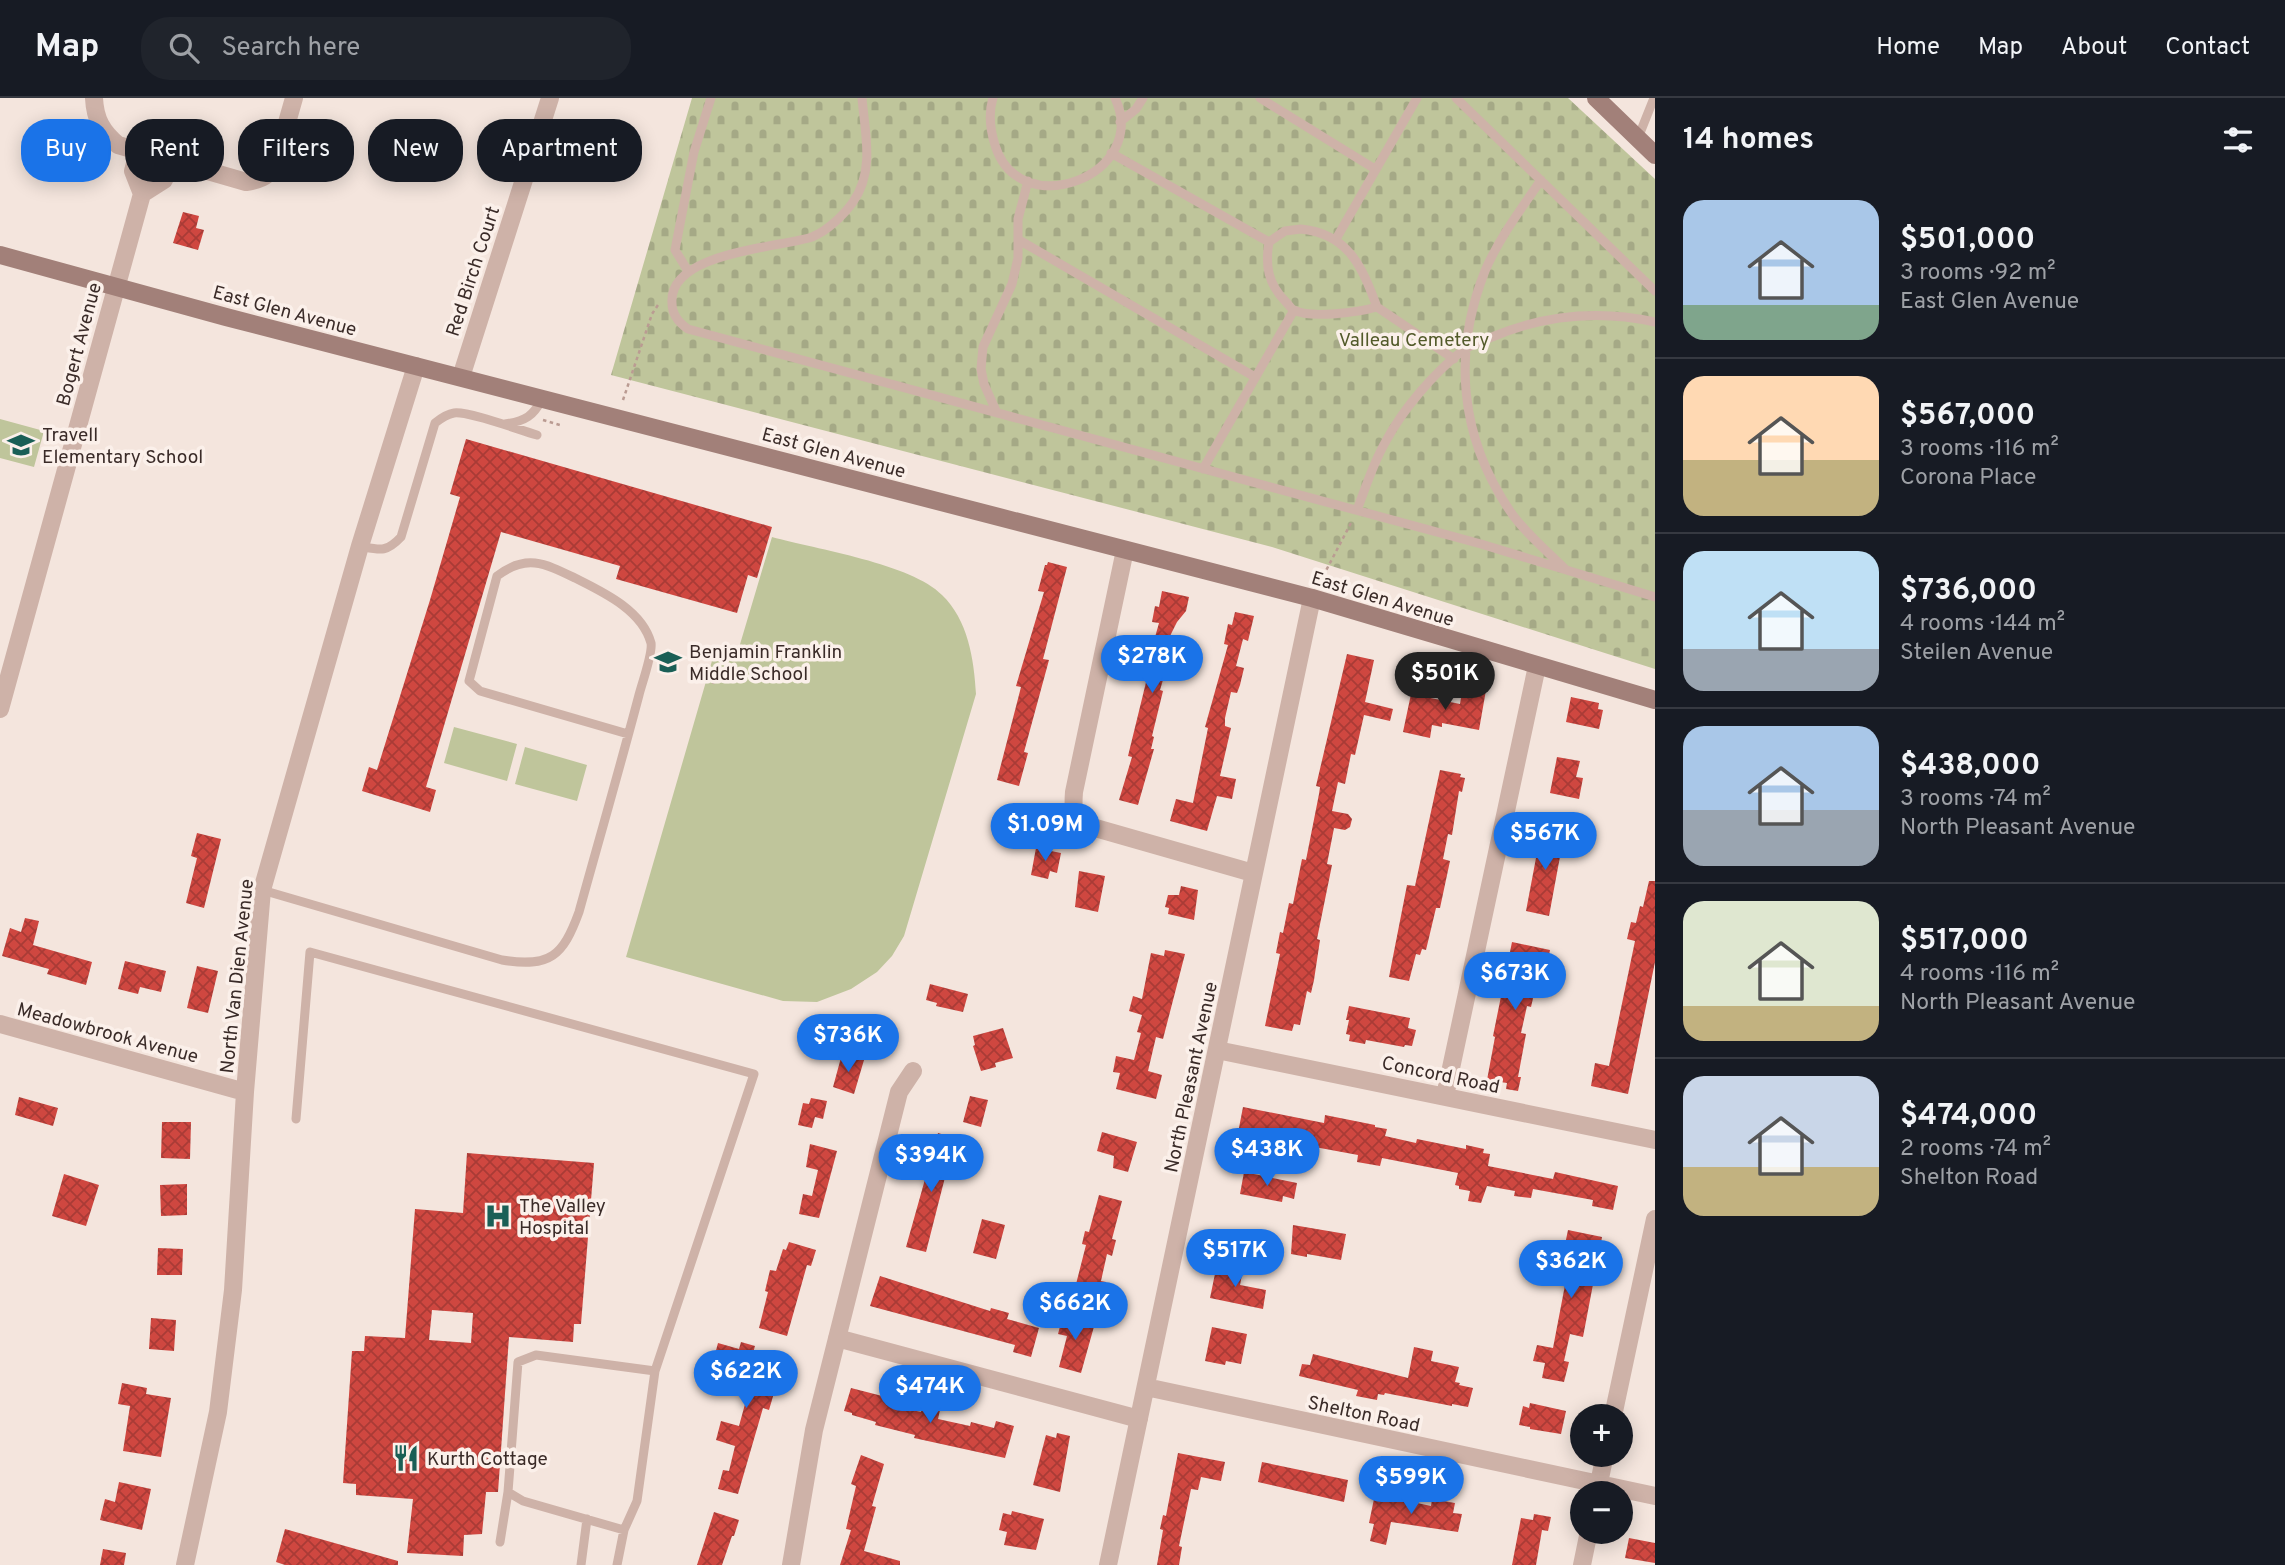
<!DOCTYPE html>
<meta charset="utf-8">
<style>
body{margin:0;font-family:Overpass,sans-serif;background:#20242c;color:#f1f3f6;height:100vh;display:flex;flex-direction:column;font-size:26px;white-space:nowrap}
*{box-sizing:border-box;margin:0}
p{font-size:23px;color:#9ea1a6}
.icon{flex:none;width:38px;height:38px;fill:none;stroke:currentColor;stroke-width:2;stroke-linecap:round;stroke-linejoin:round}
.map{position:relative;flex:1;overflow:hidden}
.details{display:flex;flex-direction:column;background:#171b24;width:630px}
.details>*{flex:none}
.top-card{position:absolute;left:21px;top:21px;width:665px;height:63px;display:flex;gap:14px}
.buttons{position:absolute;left:1570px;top:1306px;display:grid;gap:14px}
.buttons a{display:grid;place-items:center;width:63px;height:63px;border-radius:50%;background:#171b24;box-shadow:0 4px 18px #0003;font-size:35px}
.price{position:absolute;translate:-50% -60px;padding:0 16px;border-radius:24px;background:#1a73e8;color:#fff;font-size:23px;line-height:46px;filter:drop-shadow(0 2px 4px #0008)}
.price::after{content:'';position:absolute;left:50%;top:42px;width:21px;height:16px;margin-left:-10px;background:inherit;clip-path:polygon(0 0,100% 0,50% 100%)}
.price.on{background:#222;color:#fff}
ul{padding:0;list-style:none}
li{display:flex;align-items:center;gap:21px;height:175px;padding:0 28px}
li+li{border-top:2px solid #363941}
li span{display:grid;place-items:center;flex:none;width:196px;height:140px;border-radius:21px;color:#555}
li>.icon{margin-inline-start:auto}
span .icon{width:84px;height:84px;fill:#fffc;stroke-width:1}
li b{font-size:30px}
h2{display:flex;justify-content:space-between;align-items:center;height:84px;padding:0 28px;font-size:30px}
.chip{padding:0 24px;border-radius:28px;background:#171b24;box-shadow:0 4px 18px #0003;font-size:24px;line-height:63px}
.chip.on{background:#1a73e8;color:#fff}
header{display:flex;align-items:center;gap:42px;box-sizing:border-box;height:98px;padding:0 35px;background:#171b24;border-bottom:2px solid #363941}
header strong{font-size:33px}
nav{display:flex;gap:38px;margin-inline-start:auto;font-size:24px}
.search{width:490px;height:63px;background:#20242c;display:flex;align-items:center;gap:18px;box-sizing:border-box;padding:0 24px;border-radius:28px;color:#9ea1a6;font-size:26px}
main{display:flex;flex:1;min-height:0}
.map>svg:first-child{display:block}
.cemetery{fill:url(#cemetery-stones)}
.garden{fill:#bfc59b}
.building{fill:url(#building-cross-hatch);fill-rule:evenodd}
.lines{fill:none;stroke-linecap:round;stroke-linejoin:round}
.path{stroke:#ba9b92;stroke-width:2.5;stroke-dasharray:3.5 3.5;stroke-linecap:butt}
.lane{stroke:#ceb2a8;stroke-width:9}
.street{stroke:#ceb2a8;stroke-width:18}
.secondary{stroke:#a28079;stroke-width:18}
.labels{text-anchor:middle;stroke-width:7;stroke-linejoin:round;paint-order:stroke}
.street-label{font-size:19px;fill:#3a2b28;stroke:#fbf0ea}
.park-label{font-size:19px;fill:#525a2a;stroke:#fbf0ea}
.poi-label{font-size:19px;fill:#3a2b28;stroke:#fbf0ea;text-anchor:start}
</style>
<header>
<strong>Map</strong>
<div class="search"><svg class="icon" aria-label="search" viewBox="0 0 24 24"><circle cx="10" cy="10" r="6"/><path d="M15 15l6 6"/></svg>Search here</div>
<nav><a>Home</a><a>Map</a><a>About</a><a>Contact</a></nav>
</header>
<main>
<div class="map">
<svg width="1655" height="1467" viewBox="0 0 1655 1467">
<defs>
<pattern id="cemetery-stones" width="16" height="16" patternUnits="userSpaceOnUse" patternTransform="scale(1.75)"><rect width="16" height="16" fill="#bfc59b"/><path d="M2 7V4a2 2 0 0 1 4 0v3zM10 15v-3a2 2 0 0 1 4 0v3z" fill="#a5a986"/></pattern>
<pattern id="building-cross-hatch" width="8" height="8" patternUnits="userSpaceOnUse" patternTransform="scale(1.75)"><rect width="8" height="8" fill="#cf4740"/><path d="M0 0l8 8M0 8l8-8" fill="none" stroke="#a93b36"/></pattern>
</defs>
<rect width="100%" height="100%" fill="#f4e5dd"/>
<!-- cemetery -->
<path class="cemetery" d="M692,0H1568L1655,81V571L1272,449L611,277Z"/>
<!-- garden -->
<path class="garden" d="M0,321L44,333L34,369L0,360Z
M772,439C816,451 912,466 942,497C968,522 974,561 976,596L904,838L892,858L877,874L851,891L817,904L783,903L626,859L716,549L738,553Z
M454,629L517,646L507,683L444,665Z
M525,649L587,667L577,703L515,686Z"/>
<!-- building -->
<path class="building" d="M183,114L199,118L196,130L204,132L198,152L173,145Z
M466,341L772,429L757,480L748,477L737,515L616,481L620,468L501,434L426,689L436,692L430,714L362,693L369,669L377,672L430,502L460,399L450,396Z
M1048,464L1067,469L1043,561L1049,562L1024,654L1028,655L1019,688L997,682L1021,589L1016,588L1044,494L1038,493L1045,467H1047Z
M1162,493L1189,499L1186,513L1177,524L1166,546L1173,548L1160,592L1163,593L1152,638L1154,639L1151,651H1154L1138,707L1119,702L1132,659L1128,658L1149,572L1146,571L1159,525L1152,524L1155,508L1159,509Z
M1235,514L1254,518L1248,543L1243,541L1236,568L1244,570L1240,587L1237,595L1231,594L1225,620V628L1231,630L1220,678L1236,681L1232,701L1217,698L1207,733L1170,723L1176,701L1193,705L1208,630L1205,629L1228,547L1224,546L1228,526L1232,527Z
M1347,556L1374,562L1365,604L1393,611L1390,623L1364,617L1355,657L1351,656L1345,686L1338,684L1332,713L1348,716L1352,721L1350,729L1345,732L1334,730L1327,766L1332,767L1317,841L1320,842L1314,882L1311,895L1307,893L1300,927L1294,926L1292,933L1265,928L1280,856L1276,855L1280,834L1283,835L1289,805L1293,806L1302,761L1306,762L1319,696L1320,689L1316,688Z
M1463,588L1486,592L1479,632L1442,625V629L1432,627L1430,640L1403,634L1411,596L1460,606Z
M1571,599L1599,605L1598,611L1603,612L1599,631L1566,624Z
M1557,659L1580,663L1576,679L1583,680L1579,701L1550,695Z
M1440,672L1461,676L1460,679L1465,680L1462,694L1459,693L1452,737L1448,736L1443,761L1450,763L1440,810H1436L1426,852L1422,851L1420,857L1416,856L1409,883L1389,879L1407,787L1415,788Z
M1543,732L1564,737L1549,818L1526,813L1536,760L1530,759L1534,742L1541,743Z
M197,735L221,741L204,810L186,805L197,760L191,758Z
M1036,750L1061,755L1057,775L1050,773L1048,781L1031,777Z
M1079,773L1105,778L1098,814L1075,809Z
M1649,783H1655V864L1628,996L1591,988L1595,965L1609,968L1635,843L1627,841L1631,824L1636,825L1640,808L1643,809Z
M1181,788L1198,792L1194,822L1168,816L1169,810L1165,809L1168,797H1179Z
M25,820L39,823L33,847L92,864L86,887L47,876L49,871L2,858L10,830L21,834Z
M1512,844L1550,852L1545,876L1539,875L1531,909L1527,908L1521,935L1526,936L1518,979H1521L1518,993L1506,991L1507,985L1487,982L1495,939L1493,938Z
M1165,852L1185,856L1163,941L1156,939L1148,973L1162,977L1156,1001L1116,991L1120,975L1113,974L1116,958L1134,962L1141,935L1137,934L1142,917L1129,913L1133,898L1142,901L1151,855L1164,858Z
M125,863L166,873L161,894L140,889L138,896L118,891Z
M197,868L218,873L208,915L187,910Z
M930,886L968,896L963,914L936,908L937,905L926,902Z
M1349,908L1410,920L1408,930L1416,932L1412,948L1405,947L1404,949L1366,942L1365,946L1349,943L1350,937L1346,936L1349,922H1346Z
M1003,930L1013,960L995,965L996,969L981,973L973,948L975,947L973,938Z
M842,956L864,962L854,996L833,989Z
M970,998L988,1002L981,1029L963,1024Z
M19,999L58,1010L53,1028L15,1017Z
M811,1000L827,1003L823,1021L815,1019L812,1030L798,1027L803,1005L809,1006Z
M1243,1009L1324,1025L1325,1017L1375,1027V1029L1387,1031L1385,1038L1416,1045L1417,1041L1466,1051V1047L1484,1051L1483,1055L1490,1056L1488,1068L1553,1081L1555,1074L1618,1088L1613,1112L1592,1108L1593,1102L1533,1091L1531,1100L1514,1098L1515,1093L1487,1088L1481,1105L1468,1103L1470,1093L1459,1091V1088L1455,1087L1458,1075L1382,1060L1380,1068L1357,1064L1358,1057L1238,1035Z
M162,1024H191L190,1061L161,1060Z
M1102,1034L1137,1044L1128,1074L1113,1070L1114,1058L1097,1053Z
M938,1035L955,1040L926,1154L906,1149Z
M810,1046L837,1053L819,1120L799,1116L803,1096L812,1098L818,1072L806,1069Z
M467,1055L594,1065L581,1226H574L573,1244L509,1239L498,1394H486L482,1436L464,1437L463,1458L407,1455L413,1401L356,1397V1386L343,1385L352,1253H364L365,1238L405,1240L415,1111L463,1115ZM432,1212L473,1215L471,1245L429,1242Z
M1244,1074L1297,1085L1294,1101L1283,1098L1282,1104L1240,1096Z
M64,1076L99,1087L86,1128L52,1118Z
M187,1086V1117L161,1118L160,1087Z
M1099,1097L1122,1103L1112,1141L1116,1142L1112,1158L1107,1156L1101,1183L1106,1184L1102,1201L1074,1194L1086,1147L1082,1146L1085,1133L1089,1134Z
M982,1121L1005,1127L996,1161L973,1155Z
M1293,1127L1346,1136L1341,1162L1307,1156V1159L1291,1156Z
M1568,1132L1602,1139L1583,1239L1570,1236L1564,1263L1569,1264L1564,1284L1542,1280L1545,1265L1533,1263L1537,1247L1553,1250L1565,1187L1557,1185Z
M789,1144L816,1152L811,1168L807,1167L787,1238L759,1230L768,1194L765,1193L770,1172L776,1173L783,1151L786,1152Z
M158,1150L183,1151L182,1177H157Z
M1217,1166L1243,1172L1240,1187L1266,1192L1263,1211L1210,1200Z
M880,1178L990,1213L991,1210L1009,1215L1007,1221L1039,1230L1031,1259L1013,1254L1015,1247L870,1208Z
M1063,1217L1095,1225L1081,1275L1059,1269L1067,1238L1058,1236Z
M151,1220L176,1222L174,1253L149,1251Z
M1212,1229L1247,1236L1241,1266L1226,1263L1225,1267L1205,1263Z
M741,1244L755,1248L753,1255L780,1262L771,1293L774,1295L769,1312L763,1310L738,1396L718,1391L723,1372L729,1373L735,1348L716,1342L721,1323L739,1328L748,1295L744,1294L751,1271L743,1269L744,1265L715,1256L718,1245L739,1251Z
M1414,1249L1433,1253L1431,1263L1459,1269L1455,1284L1460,1285L1459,1287L1473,1290L1468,1309L1452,1306V1308L1385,1295L1384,1297L1378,1296L1377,1302L1356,1298L1358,1292L1299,1278L1302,1266L1310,1267L1313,1256L1408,1280Z
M122,1285L147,1290L146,1296L171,1300L161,1359L123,1353L130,1308L118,1306Z
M851,1290L890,1300L889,1307L921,1314L922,1308L940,1312L938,1321L970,1328L971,1324L994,1330L996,1323L1014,1328L1005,1360L914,1340L915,1337L875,1327L876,1324L852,1317V1315L844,1313Z
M1530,1305L1566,1313L1561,1336L1530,1331V1329L1519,1327L1523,1308L1529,1310Z
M1057,1335L1070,1338L1060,1394L1033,1387L1046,1337L1056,1340Z
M1178,1355L1225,1364L1221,1383L1201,1379L1198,1392L1191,1391L1179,1448L1182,1449L1179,1467H1157L1163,1432L1160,1431L1163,1417L1166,1418Z
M861,1357L884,1366L872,1408L876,1409L864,1453L900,1463V1467H840L851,1432L846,1431L856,1388L851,1386Z
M1262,1364L1348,1382L1344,1404L1258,1384Z
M119,1384L151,1391L142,1432L100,1422L105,1401L115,1404Z
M1375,1396L1431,1408L1432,1401L1455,1405L1453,1415L1462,1416L1458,1434L1391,1424L1386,1447L1370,1443L1374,1426L1369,1425Z
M1012,1413L1044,1421L1036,1452L1004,1447L1007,1434L999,1432L1003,1415L1011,1417Z
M714,1414L739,1422L734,1438H732L722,1467H697Z
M1534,1416L1551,1419L1548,1433L1542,1432L1536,1467H1512L1521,1420L1533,1422Z
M285,1431L398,1463V1467H285L276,1464Z
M1629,1440L1655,1445V1465L1625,1460Z
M103,1451L126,1455L124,1467H100Z"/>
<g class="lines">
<!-- path -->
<path class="path" d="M623,302L652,216L658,207
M543,322L560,327
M1320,484L1351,425
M704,577L715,580L713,586"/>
<!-- lane -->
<path class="lane" d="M862,0C865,35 875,73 853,104C844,117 827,133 812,139C778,150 668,154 672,205C672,216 679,225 688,231L1481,446L1655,499
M993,0C988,16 990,31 995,47C1019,127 1151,77 1115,0
M1260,0L1375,71
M1456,0L1655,193
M1120,24L1136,11L1143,0
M1638,40L1654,0
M1111,55L1269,144
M1541,82C1521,111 1499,140 1485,173C1452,256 1460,339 1510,413C1524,434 1547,453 1565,471
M1301,131C1349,136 1362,169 1377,209C1359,214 1311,221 1294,212C1291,211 1289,207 1286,204C1268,186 1265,168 1269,144L1285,133Z
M1336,141L1417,0
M1019,142L1255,279
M688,173L675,152L694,54L711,0
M1377,209L1454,261
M997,315L984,286L981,271L983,249L1012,186L1018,160V121L1028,83
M505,326C526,323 533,318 543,300
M1203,371L1294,212
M1357,412C1366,389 1373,365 1386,343C1403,311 1434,275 1462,253C1470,247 1482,244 1492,239C1544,217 1600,212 1655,224
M360,448C380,452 386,455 401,439L435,325C440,321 447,316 454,315C469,313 519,332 537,337
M262,792L502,862C550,870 563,858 579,814C599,742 620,669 639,597C642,585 653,555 651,545C642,512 603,494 575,480C544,465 526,456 497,478L469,583L480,593L628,636
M296,1021L310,854L754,976L655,1273
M500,1444L508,1394
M581,1467L587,1421
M617,1467L624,1432L637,1403L655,1273L536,1257L518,1264L508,1394L523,1403L624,1432"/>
<!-- street -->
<path class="street" d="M94,0C95,21 102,34 118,47L246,84C259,82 266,79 274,70L294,0
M138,54L133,73L142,96
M461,279L550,0
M1125,452L1074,694C1073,707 1072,719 1085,727L1253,775
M0,611L142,96L164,82L171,63
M0,926L245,994
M1217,952L1655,1042
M1445,998L1537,568
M837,1240L1139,1321
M1146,1289L1655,1398
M1613,1318L1655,1121
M1597,1395L1605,1356
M185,1467L218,1314L233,1192L245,994L262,792L360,448L416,268
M791,1467L814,1332L899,994L913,973
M1108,1467L1312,500
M1582,1467L1589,1433"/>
<!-- secondary -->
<path class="secondary" d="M1596,0L1655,57
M0,157L226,219L1312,500L1655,602"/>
</g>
<!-- icons -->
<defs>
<symbol id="school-bare" viewBox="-9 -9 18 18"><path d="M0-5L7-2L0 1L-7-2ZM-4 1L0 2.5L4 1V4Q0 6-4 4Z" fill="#1a5f56" stroke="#fbf0ea" stroke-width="2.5" paint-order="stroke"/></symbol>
<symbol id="hospital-bare" viewBox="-9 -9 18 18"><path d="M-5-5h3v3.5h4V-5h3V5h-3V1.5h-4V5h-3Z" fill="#1a5f56" stroke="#fbf0ea" stroke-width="2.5" paint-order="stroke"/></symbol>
<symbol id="restaurant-bare" viewBox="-9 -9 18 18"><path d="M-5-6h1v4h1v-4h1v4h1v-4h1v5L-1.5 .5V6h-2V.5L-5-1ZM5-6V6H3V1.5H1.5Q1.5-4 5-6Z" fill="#1a5f56" stroke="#fbf0ea" stroke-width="2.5" paint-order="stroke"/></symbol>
</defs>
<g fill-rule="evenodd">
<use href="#school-bare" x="2" y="328" width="38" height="38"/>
<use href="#school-bare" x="649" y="545" width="38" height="38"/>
<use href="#hospital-bare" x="479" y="1099" width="38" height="38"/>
<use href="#restaurant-bare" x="387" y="1341" width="38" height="38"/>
</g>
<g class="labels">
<!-- street labels -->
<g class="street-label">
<text transform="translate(472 173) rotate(-72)" y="7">Red Birch Court</text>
<text transform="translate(285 212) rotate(15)" y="7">East Glen Avenue</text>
<text transform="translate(78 246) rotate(-75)" y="7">Bogert Avenue</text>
<text transform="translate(834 354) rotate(15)" y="7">East Glen Avenue</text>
<text transform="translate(1383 500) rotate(17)" y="7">East Glen Avenue</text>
<text transform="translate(236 878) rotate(-84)" y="7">North Van Dien Avenue</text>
<text transform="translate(108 934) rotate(15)" y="7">Meadowbrook Avenue</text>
<text transform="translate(1441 976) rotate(12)" y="7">Concord Road</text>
<text transform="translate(1190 979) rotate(-78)" y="7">North Pleasant Avenue</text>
<text transform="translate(1364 1315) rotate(12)" y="7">Shelton Road</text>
</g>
<!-- park labels -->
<g class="park-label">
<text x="1414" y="248">Valleau Cemetery</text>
</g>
<!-- poi labels -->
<g class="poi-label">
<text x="42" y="343">Travell<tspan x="42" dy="22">Elementary School</tspan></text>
<text x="689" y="560">Benjamin Franklin<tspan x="689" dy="22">Middle School</tspan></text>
<text x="519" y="1114">The Valley<tspan x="519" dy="22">Hospital</tspan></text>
<text x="427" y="1367">Kurth Cottage</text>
</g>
</g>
</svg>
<div class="buttons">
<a>+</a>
<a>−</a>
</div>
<b class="price" style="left:1152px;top:597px">$278K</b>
<b class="price on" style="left:1445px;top:614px">$501K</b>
<b class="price" style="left:1045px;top:765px">$1.09M</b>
<b class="price" style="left:1545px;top:774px">$567K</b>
<b class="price" style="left:1515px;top:914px">$673K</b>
<b class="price" style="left:848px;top:976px">$736K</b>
<b class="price" style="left:1267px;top:1090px">$438K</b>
<b class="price" style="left:931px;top:1096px">$394K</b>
<b class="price" style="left:1235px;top:1191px">$517K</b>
<b class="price" style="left:1571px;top:1202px">$362K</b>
<b class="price" style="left:1075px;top:1244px">$662K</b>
<b class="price" style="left:746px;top:1312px">$622K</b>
<b class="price" style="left:930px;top:1327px">$474K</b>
<b class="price" style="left:1411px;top:1418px">$599K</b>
<div class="top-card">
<a class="chip on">Buy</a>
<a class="chip">Rent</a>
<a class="chip">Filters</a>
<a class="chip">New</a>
<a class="chip">Apartment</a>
</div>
</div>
<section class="details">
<h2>14 homes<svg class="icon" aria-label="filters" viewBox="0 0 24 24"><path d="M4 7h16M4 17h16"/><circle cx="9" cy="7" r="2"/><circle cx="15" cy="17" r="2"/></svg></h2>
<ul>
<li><span style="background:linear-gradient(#a9c7e8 75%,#7fa58c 0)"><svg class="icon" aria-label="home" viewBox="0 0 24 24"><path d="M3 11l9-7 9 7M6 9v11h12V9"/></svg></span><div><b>$501,000</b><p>3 rooms · 92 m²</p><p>East Glen Avenue</p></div></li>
<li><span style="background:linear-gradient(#ffd9b3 60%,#c2b280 0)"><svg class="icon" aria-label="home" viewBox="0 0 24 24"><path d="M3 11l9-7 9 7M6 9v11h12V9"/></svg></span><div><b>$567,000</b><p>3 rooms · 116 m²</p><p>Corona Place</p></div></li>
<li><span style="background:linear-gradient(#bfe0f5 70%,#9aa5b1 0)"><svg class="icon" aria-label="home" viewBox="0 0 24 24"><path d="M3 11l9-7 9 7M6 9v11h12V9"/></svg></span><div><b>$736,000</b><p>4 rooms · 144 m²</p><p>Steilen Avenue</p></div></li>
<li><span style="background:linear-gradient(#a9c7e8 60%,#9aa5b1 0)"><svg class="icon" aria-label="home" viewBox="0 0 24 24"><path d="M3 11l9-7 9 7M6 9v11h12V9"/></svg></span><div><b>$438,000</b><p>3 rooms · 74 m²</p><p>North Pleasant Avenue</p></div></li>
<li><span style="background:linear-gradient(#dfe7d0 75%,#c2b280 0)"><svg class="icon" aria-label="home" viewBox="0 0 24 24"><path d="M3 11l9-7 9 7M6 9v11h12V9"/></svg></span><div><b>$517,000</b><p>4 rooms · 116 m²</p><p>North Pleasant Avenue</p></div></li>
<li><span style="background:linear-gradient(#c9d6e8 65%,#c2b280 0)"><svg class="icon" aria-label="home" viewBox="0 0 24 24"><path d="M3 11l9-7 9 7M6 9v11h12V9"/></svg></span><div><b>$474,000</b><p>2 rooms · 74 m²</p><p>Shelton Road</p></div></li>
</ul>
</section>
</main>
